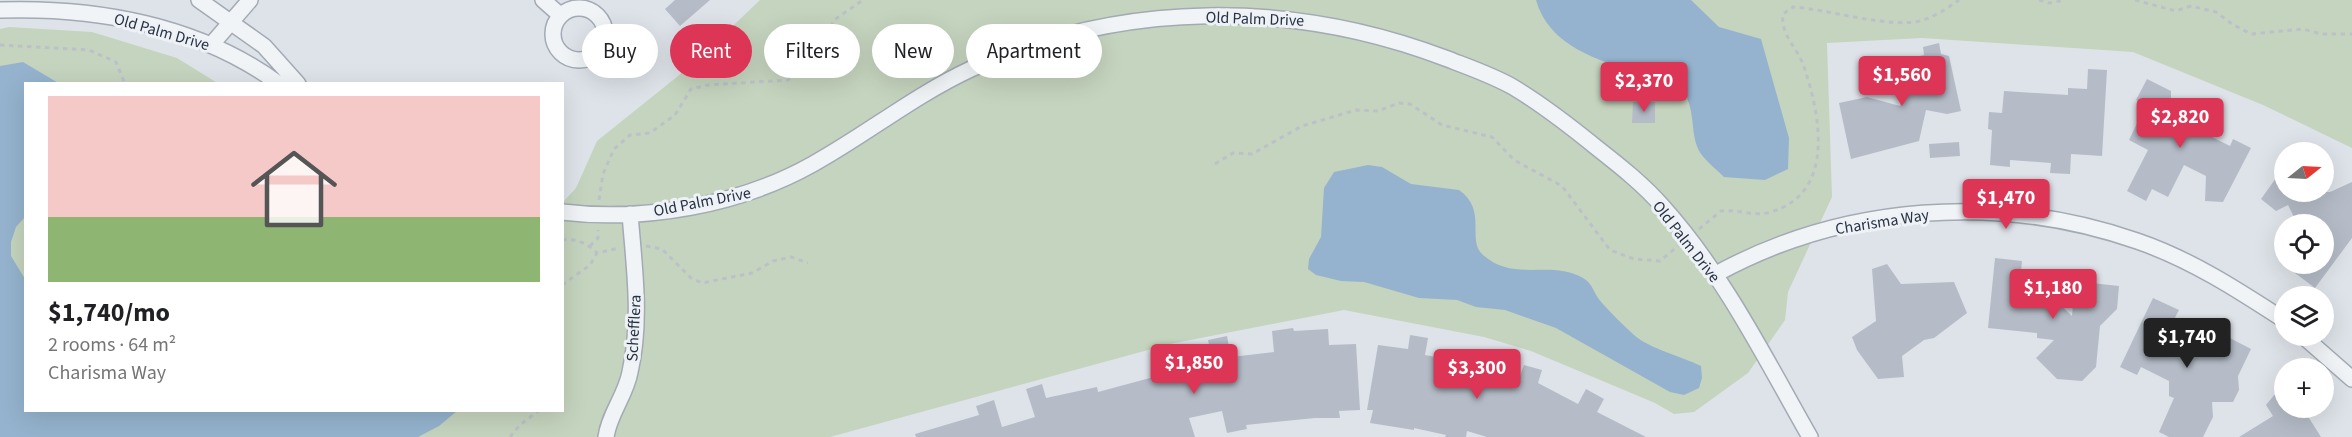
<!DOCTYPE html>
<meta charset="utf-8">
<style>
body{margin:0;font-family:"Source Sans 3",sans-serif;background:#f2f2f2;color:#202124;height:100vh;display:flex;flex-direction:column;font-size:22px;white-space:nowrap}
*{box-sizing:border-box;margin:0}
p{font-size:20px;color:#757577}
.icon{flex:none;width:33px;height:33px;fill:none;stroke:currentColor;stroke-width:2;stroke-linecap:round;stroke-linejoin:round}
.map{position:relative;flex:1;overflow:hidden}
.drawer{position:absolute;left:24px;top:82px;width:540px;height:330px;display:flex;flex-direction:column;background:#fff;border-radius:0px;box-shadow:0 6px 24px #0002}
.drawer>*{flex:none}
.top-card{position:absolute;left:582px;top:24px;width:570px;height:54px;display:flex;gap:12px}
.needle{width:39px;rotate:72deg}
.buttons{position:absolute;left:2274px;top:142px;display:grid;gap:12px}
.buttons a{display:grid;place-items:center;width:60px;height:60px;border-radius:50%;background:#fff;box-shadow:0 6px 24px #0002;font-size:30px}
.price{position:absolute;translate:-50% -51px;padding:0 14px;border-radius:6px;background:#dd3556;color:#fff;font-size:20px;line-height:39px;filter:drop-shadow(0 2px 3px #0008)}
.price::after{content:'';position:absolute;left:50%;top:36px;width:18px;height:14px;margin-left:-9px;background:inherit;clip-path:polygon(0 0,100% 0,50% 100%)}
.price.on{background:#222;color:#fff}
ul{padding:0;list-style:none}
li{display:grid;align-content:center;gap:12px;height:318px;padding:0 24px}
li span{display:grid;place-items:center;height:186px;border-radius:0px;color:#555}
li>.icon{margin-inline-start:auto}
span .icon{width:108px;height:108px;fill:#fffc;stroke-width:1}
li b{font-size:26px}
.chip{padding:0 21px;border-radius:27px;background:#fff;box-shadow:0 6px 24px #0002;font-size:21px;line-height:54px}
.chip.on{background:#dd3556;color:#fff}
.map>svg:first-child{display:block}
.green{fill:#c5d4be}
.water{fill:#95b3ce}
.building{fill:#b5bcc7}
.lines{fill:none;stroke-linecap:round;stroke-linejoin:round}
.minor-casing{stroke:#a3aab4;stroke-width:18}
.path{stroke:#bcc1c8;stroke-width:3;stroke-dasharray:4.5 4.5;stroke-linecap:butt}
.minor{stroke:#f1f4f7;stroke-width:15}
.labels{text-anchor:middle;stroke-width:6;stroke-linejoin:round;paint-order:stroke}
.street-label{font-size:16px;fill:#263142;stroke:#eef2f7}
</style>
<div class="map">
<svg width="2352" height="437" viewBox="0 0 2352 437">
<rect width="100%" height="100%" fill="#dee3e9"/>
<!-- green -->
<path class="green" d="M760,0H2352V148L2263,105L2133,52L1922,38L1827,43L1832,197L1788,292L1785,320L1748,373L1694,412L1674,414L1655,403L1531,351L1484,337L1344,310L1170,344L830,437H0V29L9,27L92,32L177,58L219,84H26V411H562L563,202L576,188L597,141L693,64Z"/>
<!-- water -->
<path class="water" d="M1536,0H1691L1719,27L1761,39L1789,138L1788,169L1765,180L1724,177C1717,170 1707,162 1701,154C1687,133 1700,104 1675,82C1667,76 1650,75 1640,72C1599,62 1548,45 1536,0Z
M23,62L60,84H26L25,217L16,227L11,242V256L25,279L26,411H457L439,426L418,437H0V66Z
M1368,165L1382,167L1411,184L1459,190C1488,210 1466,240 1483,255C1515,283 1550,259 1583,278C1593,283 1594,295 1602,303C1612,314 1623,325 1634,335C1650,349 1681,356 1701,366L1702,378L1699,388L1684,395L1670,392L1556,328L1505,310L1476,307L1457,300L1419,298L1364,282L1341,281L1316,275L1308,269L1309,259L1321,237L1324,188L1334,172Z"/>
<!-- building -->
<path class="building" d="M675,0H710L680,26L665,9Z
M1939,43L1941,54L1949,56L1961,111L1947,114L1926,110L1919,141L1851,159L1839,103L1867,97L1900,106L1904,87L1913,85L1907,59L1924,55L1923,47Z
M2088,69L2107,70L2102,156L2071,154L2070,174L2050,173L2051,163L2010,160V167L1990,165L1992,130L1988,129L1989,112L2002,113L2004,91L2068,95V88L2087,89Z
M2147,79L2171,91V98L2189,107L2181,123H2196L2195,136L2212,137L2230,146L2233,139L2251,148L2223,202L2205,201L2206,176L2184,165L2168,197L2152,189L2146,201L2127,191L2148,150L2129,140L2146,105L2136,100Z
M1633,102H1655V123H1632Z
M1959,142L1960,156L1930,158L1929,144Z
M2284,167V192H2330L2352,182V238L2315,288L2295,273L2302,264H2324V225H2298L2288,205L2276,211L2261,199Z
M1995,258L2022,261L2019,291L2049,294L2072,316L2074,291L2082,282L2119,286L2117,309L2100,326L2096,367L2082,381L2057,379L2036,358L2054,340L2037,338V333L1988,328Z
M1887,264L1901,284L1954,282L1967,313L1934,338L1924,340L1902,356L1904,377L1878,379L1857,350L1852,337L1876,321L1872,269Z
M2153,298L2179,310L2169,329L2183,336H2197L2203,324L2251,349L2238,376L2239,390L2233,402H2212L2213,417L2203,437H2169L2159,432L2174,398L2169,396V381L2141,367L2137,375L2120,367Z
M1293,328L1294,331L1328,329L1329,345L1356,344L1360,410L1339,411L1340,418H1315L1246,425L1247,429L1227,433L1222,411L1189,418L1195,437H916L915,434L979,415L976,406L994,400L1002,427L1035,417L1026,389L1042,384L1046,398L1097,387L1098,392L1161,375L1156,357L1170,353L1177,375L1214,368L1208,340L1227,336L1231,357L1274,352L1272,331Z
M1410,335L1428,338L1425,355L1456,361L1455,367L1493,375L1494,372L1519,379L1524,365L1542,370L1538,383L1578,404L1586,389L1604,399L1597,412L1646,437H1487L1467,431L1466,437H1445L1446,435L1414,428V430L1370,423L1373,410H1367L1378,345L1408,349Z
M2284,383V408H2297L2309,418L2321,437H2239L2273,416L2266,405Z"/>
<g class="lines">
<defs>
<path id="minor" d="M199,0L264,46L298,84
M543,0L560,15
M553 34a26 26 0 1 1 52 0a26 26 0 1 1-52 0Z
M0,10C97,7 199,25 279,84
M212,44L250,0
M562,212C645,222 740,205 813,164C867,134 915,95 971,69C1121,0 1292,0 1445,58C1468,67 1492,75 1513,87C1543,105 1570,126 1597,148C1620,166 1644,185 1663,207C1724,275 1765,358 1810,437
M1716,274C1844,204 1999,193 2137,241C2190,259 2238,290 2284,320
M2303,336L2352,379
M606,437C609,414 626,395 630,372C642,320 634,266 630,214"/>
</defs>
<!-- minor casing -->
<use href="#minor" class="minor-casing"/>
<!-- path -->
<path class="path" d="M2039,0L2049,3L2065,0
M2135,0L2176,11L2191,6L2216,12L2232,24L2251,34L2303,29L2321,34H2352
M0,45L89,50L116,62L125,84
M1215,164L1233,153L1252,154L1302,126L1356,110L1378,111L1399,103L1410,104L1442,125L1492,137L1514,160L1562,186L1610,250L1634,259L1660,261L1678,246
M599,200L603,174L614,149L630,135L650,133L675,115L691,89L708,85L788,80L815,59L834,20L863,0
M1699,229L1721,211C1737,209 1755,217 1771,212C1835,193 1821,117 1804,67C1798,48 1780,35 1783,14L1793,7C1828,9 1893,30 1923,20C1936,16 1948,8 1959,0
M562,240C576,238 587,243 597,253
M590,246L598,238V230
M646,246L662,249L691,278L702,283L752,273L773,261L791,257L808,263
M562,285L590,265L597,253L619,248
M510,437L520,425L538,411"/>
<!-- minor -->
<use href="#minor" class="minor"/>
</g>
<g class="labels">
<!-- street labels -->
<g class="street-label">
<text transform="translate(1255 18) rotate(2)" y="6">Old Palm Drive</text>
<text transform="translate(162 31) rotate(16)" y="6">Old Palm Drive</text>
<text transform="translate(702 201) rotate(-11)" y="6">Old Palm Drive</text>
<text transform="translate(1882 221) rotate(-9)" y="6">Charisma Way</text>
<text transform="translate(1687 241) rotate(52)" y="6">Old Palm Drive</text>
<text transform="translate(633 328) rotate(-87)" y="6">Schefflera</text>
</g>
</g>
</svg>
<div class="buttons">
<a><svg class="needle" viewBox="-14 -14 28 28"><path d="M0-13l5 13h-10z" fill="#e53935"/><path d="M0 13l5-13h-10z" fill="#757577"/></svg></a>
<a><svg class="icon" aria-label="locate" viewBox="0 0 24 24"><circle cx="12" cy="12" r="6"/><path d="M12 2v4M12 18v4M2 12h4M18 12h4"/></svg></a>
<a><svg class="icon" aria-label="layers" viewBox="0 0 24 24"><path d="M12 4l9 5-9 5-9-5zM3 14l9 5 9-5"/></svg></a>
<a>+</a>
</div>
<b class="price" style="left:1902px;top:107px">$1,560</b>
<b class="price" style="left:1644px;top:113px">$2,370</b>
<b class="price" style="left:2180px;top:149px">$2,820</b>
<b class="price" style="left:2006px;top:230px">$1,470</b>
<b class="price" style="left:2053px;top:320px">$1,180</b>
<b class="price on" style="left:2187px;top:369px">$1,740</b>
<b class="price" style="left:1194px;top:395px">$1,850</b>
<b class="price" style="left:1477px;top:400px">$3,300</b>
<div class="top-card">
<a class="chip">Buy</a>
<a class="chip on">Rent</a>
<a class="chip">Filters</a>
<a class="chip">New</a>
<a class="chip">Apartment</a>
</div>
<section class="drawer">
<ul>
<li><span style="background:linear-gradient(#f6c9c9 65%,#8fb573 0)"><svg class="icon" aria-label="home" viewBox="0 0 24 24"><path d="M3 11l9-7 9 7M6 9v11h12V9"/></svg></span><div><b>$1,740/mo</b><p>2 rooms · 64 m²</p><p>Charisma Way</p></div></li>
</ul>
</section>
</div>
